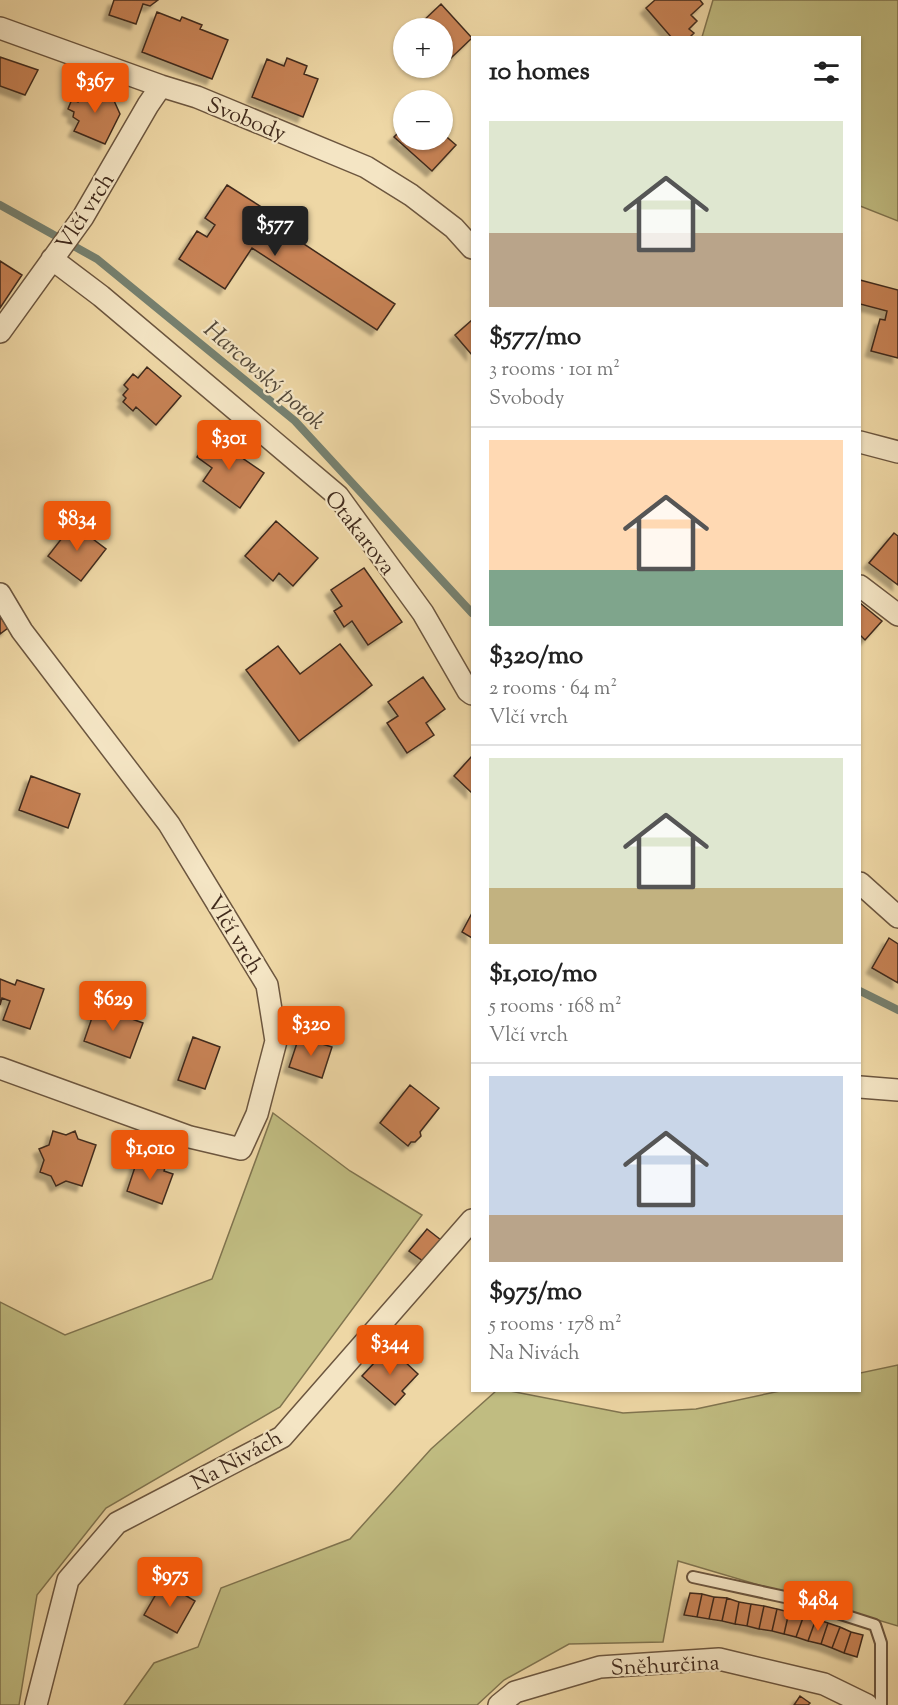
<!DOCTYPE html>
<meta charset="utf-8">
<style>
body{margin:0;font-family:"Sorts Mill Goudy",serif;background:#f6f6f6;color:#222;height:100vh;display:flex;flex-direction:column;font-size:22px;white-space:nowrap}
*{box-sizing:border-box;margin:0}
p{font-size:20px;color:#767676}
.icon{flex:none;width:33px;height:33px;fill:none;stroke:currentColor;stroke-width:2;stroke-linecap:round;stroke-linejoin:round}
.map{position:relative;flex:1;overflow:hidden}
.panel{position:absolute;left:471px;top:36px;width:390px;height:1356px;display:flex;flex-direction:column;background:#fff;border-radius:0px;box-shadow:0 2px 4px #0004}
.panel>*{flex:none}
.tools{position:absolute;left:393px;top:18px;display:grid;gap:12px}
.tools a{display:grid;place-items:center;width:60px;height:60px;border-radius:50%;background:#fff;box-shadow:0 2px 4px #0004;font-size:30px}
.price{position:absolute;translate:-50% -51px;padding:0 14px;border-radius:6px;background:#ea580c;color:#fff;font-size:20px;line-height:39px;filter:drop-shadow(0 2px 3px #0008)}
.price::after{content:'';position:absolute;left:50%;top:36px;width:18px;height:14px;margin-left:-9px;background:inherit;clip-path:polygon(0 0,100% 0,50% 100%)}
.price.on{background:#222;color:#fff}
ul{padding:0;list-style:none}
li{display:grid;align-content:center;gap:12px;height:318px;padding:0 18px}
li+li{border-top:2px solid #e0e0e0}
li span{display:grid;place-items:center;height:186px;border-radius:0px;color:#555}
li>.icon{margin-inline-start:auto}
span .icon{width:108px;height:108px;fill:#fffc;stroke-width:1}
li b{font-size:26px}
h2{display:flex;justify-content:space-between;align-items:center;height:72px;padding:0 18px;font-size:26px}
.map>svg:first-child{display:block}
.green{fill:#c0bc81;stroke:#80744f;stroke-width:1.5}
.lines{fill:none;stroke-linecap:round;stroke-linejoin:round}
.stream{stroke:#768170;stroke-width:8}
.building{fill:#c78254;stroke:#412b1d;stroke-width:1.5;filter:url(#shadow)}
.lane-casing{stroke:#6c563f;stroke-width:14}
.street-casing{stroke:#6c563f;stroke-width:24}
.lane{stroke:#f4e5c4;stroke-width:10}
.street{stroke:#f4e5c4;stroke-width:21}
.labels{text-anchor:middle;stroke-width:4.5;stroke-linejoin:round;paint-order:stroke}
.street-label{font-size:22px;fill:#412b1d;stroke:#f4e5c4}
.water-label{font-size:24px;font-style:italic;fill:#534839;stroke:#f4e5c4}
</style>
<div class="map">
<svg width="898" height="1705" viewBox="0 0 898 1705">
<defs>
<filter id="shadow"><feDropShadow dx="-5.5" dy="5.5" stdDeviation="1.5" flood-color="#0004"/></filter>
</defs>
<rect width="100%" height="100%" fill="#eed7a5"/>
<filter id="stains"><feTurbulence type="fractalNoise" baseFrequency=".00333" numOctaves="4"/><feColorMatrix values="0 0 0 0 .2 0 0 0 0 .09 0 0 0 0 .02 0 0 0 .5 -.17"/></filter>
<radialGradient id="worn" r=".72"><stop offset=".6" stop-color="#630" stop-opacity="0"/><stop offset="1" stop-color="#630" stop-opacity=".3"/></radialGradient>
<!-- green -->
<path class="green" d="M713,0H898V221L860,206V38L702,37Z
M273,1113L350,1171L422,1215L280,1407L106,1508L37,1595L19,1705H0V1302L65,1335L212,1279Z
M898,1365V1626L678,1561L663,1642L569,1644L504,1680L477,1705H124L154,1663L198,1647L221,1588L350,1539L431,1449L496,1391H510L623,1413L696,1409L780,1391L860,1390V1373Z"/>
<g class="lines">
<!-- stream -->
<path class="stream" d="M0,205L97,259L295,421L472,613
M860,991L898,1010"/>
</g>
<!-- building -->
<path class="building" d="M114,0H158L150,6L143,4L136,24L109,15Z
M655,0H700L703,4L691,15L697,21L689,29L694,33L689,38H672L646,8Z
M441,4L472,38L451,58L442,48V28H424L420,24Z
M157,12L180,21L182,17L202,25L200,29L228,40L212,79L142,52Z
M0,57L38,70L25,95L0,86Z
M287,58L307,66L304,74L318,79L303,117L252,97L267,59L284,66Z
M84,85L111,94L120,114L105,144L74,131L79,121L73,117L74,112L68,109L72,99L78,102Z
M404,127V140H442V133L456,145L432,171L394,137Z
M227,185L274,215L269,221L395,304L377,330L252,248L225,289L179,259L197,231L207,237L215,225L205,218Z
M0,261L22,275L0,308Z
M860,280L898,290V358L871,351L880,319L885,320L887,311L860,304Z
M472,320V355L455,335Z
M147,367L181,396L156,425L136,407L133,411L123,402L126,398L123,395L128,389L124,385L133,374L138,378Z
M211,435L232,450L236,444L243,449L238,455L264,473L240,508L203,481L212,468L197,457Z
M276,521L318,558L293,586L279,573L273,581L245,556Z
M73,524L106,549L81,581L48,556Z
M894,533L898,536V585L869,563Z
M364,568L402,622L368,645L352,621L344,627L334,611L342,606L331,590Z
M860,603L882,621L865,640L860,635Z
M0,616L8,628L0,634Z
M340,644L372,685L299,741L246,670L278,646L300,674Z
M423,677L445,709L426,723L434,735L407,753L387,723L398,716L388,702Z
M472,756V793L454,776Z
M31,776L80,794L68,828L19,810Z
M472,913V938L462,932Z
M889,938L898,944V983L872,968Z
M0,979L15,985L17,980L44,989L30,1029L3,1020L10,1001L2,998L0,1005Z
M96,1006L143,1023L130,1058L84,1041Z
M193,1037L220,1047L205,1089L178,1080Z
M299,1037L332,1047L322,1078L289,1067Z
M410,1085L439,1108L420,1132L421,1136L415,1142H411L408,1146L380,1123Z
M53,1131L66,1135L75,1131L78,1139L96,1145L82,1186L66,1181L56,1186L51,1176L40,1172L44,1160L39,1149L49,1145Z
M154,1160L166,1164L164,1171L173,1174L162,1204L127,1191L137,1161L152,1167Z
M427,1229L441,1240L423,1261L409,1251Z
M389,1347L418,1374L402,1391L405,1394L395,1405L362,1376Z
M163,1582L195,1601L177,1633L144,1615Z
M690,1593L702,1594L697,1617L684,1615Z
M702,1594L714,1597L709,1619L697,1617Z
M714,1597L727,1598L722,1621L709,1619Z
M727,1598L739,1602L735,1624L722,1621Z
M739,1602L751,1604L747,1626L735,1624Z
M751,1604L764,1606L759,1629L747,1626Z
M764,1606L777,1609L772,1631L759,1629Z
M777,1609L789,1612L784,1634L772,1631Z
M789,1612L804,1615L796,1637L784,1634Z
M804,1615L816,1619L808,1641L796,1637Z
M816,1619L828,1623L821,1644L808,1641Z
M828,1623L840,1627L832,1648L821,1644Z
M840,1627L851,1632L844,1653L832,1648Z
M851,1632L863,1635L857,1657L844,1653Z
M800,1696L810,1703L808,1705H794Z"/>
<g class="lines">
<defs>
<path id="lane" d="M693,1577L794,1599L875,1625L881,1643V1705"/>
<path id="street" d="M0,28L161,86L197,97L366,167L411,195L454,228L472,248
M52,259L101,296L338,496L423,613L468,691L472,694
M0,332L83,217L148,105L161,86
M860,442L898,452
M860,586L898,615
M0,594L22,631L169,824L267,985L276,1041L257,1114L241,1149L190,1137L0,1068
M860,883L898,917
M860,1087L898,1090
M36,1705L68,1580L117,1523L282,1437L472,1220
M499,1705L515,1692L600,1667L719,1659L824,1684L867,1705"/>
</defs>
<!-- lane casing -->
<use href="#lane" class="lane-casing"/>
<!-- street casing -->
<use href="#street" class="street-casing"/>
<!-- lane -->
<use href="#lane" class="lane"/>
<!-- street -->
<use href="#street" class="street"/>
</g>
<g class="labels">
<!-- street labels -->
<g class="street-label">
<text transform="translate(247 118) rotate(22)" y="8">Svobody</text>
<text transform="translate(84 211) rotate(-57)" y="8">Vlčí vrch</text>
<text transform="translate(361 532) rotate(52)" y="8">Otakarova</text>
<text transform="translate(236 934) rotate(59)" y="8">Vlčí vrch</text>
<text transform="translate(236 1459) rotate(-29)" y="8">Na Nivách</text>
<text transform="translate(665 1664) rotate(-3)" y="8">Sněhurčina</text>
</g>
<!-- water labels -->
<g class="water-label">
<text transform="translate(265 375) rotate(41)" y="8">Harcovský potok</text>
</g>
</g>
<rect width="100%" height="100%" filter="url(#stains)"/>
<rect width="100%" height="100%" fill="url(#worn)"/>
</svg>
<div class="tools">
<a>+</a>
<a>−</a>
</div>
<b class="price" style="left:95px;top:114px">$367</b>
<b class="price on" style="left:275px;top:257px">$577</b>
<b class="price" style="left:229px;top:471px">$301</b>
<b class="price" style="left:77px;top:552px">$834</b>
<b class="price" style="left:113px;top:1032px">$629</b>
<b class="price" style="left:311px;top:1057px">$320</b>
<b class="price" style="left:150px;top:1181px">$1,010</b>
<b class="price" style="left:390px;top:1376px">$344</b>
<b class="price" style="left:170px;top:1608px">$975</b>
<b class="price" style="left:818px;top:1632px">$484</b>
<section class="panel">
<h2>10 homes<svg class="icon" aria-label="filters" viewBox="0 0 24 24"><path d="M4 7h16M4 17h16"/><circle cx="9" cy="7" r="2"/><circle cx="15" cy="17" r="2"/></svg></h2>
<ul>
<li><span style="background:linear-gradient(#dfe7d0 60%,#b9a48a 0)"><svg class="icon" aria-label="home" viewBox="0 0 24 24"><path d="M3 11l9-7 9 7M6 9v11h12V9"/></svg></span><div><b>$577/mo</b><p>3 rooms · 101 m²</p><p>Svobody</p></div></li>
<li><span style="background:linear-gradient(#ffd9b3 70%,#7fa58c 0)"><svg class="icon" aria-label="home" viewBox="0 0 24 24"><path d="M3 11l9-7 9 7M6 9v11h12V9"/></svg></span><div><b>$320/mo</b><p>2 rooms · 64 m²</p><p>Vlčí vrch</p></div></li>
<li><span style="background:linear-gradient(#dfe7d0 70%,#c2b280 0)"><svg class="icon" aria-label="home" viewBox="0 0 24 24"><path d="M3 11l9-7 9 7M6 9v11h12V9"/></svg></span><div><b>$1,010/mo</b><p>5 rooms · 168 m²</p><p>Vlčí vrch</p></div></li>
<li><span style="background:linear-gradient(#c9d6e8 75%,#b9a48a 0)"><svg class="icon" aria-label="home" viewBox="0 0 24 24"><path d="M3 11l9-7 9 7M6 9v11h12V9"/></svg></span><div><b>$975/mo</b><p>5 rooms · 178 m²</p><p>Na Nivách</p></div></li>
</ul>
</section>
</div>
